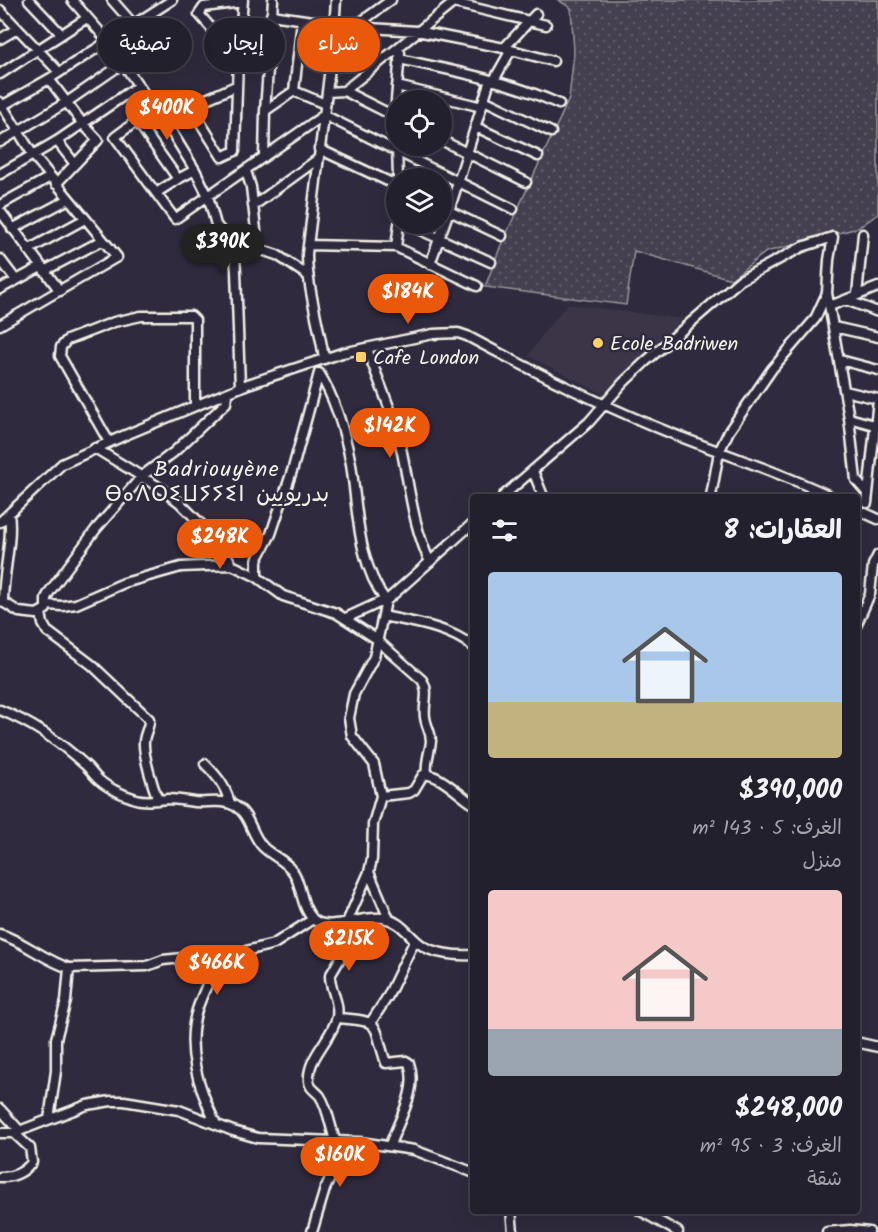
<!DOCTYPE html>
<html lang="ar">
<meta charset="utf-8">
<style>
body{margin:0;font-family:Kalam,"Playpen Sans Arabic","Noto Sans Tifinagh",sans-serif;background:#2f2d3a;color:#f1f3f6;direction:rtl;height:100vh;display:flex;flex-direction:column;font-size:22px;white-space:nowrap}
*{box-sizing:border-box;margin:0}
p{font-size:20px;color:#a3a3aa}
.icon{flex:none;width:33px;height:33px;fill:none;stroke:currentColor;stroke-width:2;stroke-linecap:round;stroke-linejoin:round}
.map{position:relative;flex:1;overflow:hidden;direction:ltr}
.side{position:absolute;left:470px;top:494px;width:390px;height:720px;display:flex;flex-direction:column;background:#23202e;border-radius:6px;box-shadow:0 6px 24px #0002,0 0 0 2px #403e4a;direction:rtl}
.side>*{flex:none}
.top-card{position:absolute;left:18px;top:18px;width:362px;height:54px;direction:rtl;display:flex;gap:12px}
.buttons{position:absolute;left:386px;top:90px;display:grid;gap:12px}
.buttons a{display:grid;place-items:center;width:66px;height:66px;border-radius:50%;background:#23202e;box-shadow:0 6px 24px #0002,0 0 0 2px #403e4a;font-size:30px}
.price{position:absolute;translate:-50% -51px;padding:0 14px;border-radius:21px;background:#ea580c;color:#fff;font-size:20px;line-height:39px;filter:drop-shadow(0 2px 3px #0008)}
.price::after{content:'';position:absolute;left:50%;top:36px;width:18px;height:14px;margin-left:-9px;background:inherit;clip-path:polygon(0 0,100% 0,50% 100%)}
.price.active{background:#222;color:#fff}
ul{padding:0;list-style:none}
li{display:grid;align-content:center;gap:12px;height:318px;padding:0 18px}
li span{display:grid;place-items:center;height:186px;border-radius:6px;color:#555}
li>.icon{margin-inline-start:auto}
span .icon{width:108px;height:108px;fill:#fffc;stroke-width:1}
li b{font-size:26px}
h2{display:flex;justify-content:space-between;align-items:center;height:72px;padding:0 18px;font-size:26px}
.tag{padding:0 21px;border-radius:27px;background:#23202e;box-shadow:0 6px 24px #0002,0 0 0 2px #403e4a;font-size:21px;line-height:54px}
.tag.active{background:#ea580c;color:#fff}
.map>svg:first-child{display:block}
.built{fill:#3b3647}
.grass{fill:url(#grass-dots);stroke:#9c989c;stroke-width:1.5}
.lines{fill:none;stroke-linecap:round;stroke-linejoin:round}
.minor-casing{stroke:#f4f1e8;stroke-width:13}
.minor{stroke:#2f2a3d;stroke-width:8}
.poi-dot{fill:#ffd166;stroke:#2f2a3d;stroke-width:2}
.labels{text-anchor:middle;stroke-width:5;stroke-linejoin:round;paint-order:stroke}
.poi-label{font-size:20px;fill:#f4f1e8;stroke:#2f2a3d;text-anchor:start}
.quarter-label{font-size:22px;letter-spacing:1.5px;fill:#f4f1e8;stroke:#2f2a3d}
</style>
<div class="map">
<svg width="878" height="1232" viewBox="0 0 878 1232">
<defs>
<pattern id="grass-dots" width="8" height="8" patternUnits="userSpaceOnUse" patternTransform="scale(1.5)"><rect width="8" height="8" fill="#454050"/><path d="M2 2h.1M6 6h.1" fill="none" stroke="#605c69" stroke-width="1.8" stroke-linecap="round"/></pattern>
</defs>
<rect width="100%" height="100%" fill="#2f2a3d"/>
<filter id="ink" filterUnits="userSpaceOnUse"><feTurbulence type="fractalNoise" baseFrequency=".0167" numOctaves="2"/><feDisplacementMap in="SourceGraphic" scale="12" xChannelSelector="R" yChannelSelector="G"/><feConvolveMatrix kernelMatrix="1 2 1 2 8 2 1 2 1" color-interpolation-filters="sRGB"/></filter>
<g filter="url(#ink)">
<!-- built -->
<path class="built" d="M567,304L683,319L607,396L528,356L546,330Z"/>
<!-- grass -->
<path class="grass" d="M558,0H878V214L858,228L766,252L731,279L634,251L626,305L485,287L501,245L569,99L574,52L571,8Z"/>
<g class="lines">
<defs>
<path id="minor" d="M29,0L61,34
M72,0L107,40L154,108
M112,0L133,24
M454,3L546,25
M0,10L59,72
M271,15L354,27L417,31L504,48L553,61
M354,27L391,0
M0,39L17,29
M504,48L536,14
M238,59L199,14L204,7L242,2
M399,59C454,71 509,81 559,104
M0,74L87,18
M49,79L83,124L98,140L56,184
M494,80L511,50
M236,86L163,118L195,170L208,196L216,225L228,239L277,255L307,275
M397,86L482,107
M294,91L302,20
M344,91L396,117
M327,92L344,91L457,0
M396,100L400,53
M484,100L551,132
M0,102L33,155L117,257L0,325
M396,102V128
M190,106L222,157L235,151L238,59L243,0
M0,107L49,79L172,0
M265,111L294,91L325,104
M163,118L154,108L115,137L175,219L324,115L513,209
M137,121L178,179L195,170
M476,127L538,156
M441,140L526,182
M57,141L75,164
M0,142L67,102L122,64
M397,146L398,178
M319,149L396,185
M264,157L265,111L273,0
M0,174L57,141L138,86
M156,193L178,179
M0,205L50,177
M253,206L318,159
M441,207L502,236
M0,211L60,291
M407,224L491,262
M12,229L69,199
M308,245L396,247L477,286
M396,247L399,224
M28,250L85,219
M0,259L16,280
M430,264L449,211L490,80
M44,271L103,240
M0,289L41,267
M827,293L849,418L856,480L868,494
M857,295L863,234
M846,300L878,312
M830,306L878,287
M834,327L878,337
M367,348C376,376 389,403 397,431C409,475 410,520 430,562
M324,358C319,324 307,287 307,254L333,43L336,0
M840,360L878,370
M240,387L236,271L234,243L256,230L251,187L246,171
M845,391L878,399
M849,418L874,425
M109,442L60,356L61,347L67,340L114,322L141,316H191L195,320V406
M95,448L162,489L179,502L205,528L224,551L232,565L257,577L283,596L336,613L378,640
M533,471L543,496
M503,496L589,422L623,383L645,362L740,280L802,247L833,237L829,260L827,293L815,319L772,369L729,431L719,452L711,496
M867,503L878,400
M856,509L878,519
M9,514C13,539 3,574 3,602L19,612L37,614L46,609V598L50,591L96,529L142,476L174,452L226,403L228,393
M0,522L62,464L123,436L248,384L342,353L433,334L458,333L467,336C534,372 603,406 673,434C726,455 780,472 830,496
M472,524L386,601L374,657L354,694L349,718L352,736L374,764L381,796L409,793L414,790L423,775C438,772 459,795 472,803
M257,577V560L271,534L293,468L319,373C336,400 345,433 351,464C358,510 357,562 386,601
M47,605L62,606L76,604L124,583L181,567L232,565
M41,613L43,624L47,631L92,665L149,719C150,727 144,734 144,742C143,755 153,787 158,800
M383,616C412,622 449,627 472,646
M346,618L385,600
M856,626L870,594L873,565L878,555
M378,641L422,680C430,692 423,704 425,717C426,726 431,732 431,741C430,752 425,763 427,774
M0,710C30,722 60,742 84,764C89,768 92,773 96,777C105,787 123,795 136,799C146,802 157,800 168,799C177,799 186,801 195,802C208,803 223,799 235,806C250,814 251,835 263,847C273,857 286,860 294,873C302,887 301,907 313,919C327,933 363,915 383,918C401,921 407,934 420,944C433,954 457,956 472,955
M205,764C218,777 225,786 230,803
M369,872L389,919
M0,934C25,942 44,960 69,968L66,1001L56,1039V1071L49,1119
M69,968L147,966L163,960L192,957L217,963
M337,1018C384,1021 372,1023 386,1063L406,1061L409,1063C419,1090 398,1121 390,1145
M371,1022L388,996L415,940
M856,1042L878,1047
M0,1109L20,1131
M215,1122C199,1088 185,1049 197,1010C202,994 210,979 217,963L246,951L274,944L313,919
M0,1133H14L87,1105L111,1101H124L179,1110L233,1131L258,1138L360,1142L414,1150L472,1172
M335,1140C330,1126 328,1108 320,1096C316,1091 309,1088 309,1081C307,1057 332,1039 337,1017C340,1002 330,990 330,976L348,945L346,931L347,922L369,872L372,859L373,824L381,796
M0,1177C12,1178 25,1172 32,1162L30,1148L14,1133
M511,1210L513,1232
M639,1210L678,1232
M312,1232L325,1189L338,1161L339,1141
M827,1232L850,1230L869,1232"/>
</defs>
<!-- minor casing -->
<use href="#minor" class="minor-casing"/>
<!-- minor -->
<use href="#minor" class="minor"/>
</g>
</g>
<!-- markers -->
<g class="poi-dot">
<circle cx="598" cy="343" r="6"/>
<rect x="355" y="351" width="12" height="12" rx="3"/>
</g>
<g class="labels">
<!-- poi labels -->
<g class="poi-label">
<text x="610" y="350">Ecole Badriwen</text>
<text x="373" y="364">Cafe London</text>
</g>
<!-- quarter labels -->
<g class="quarter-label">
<text x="217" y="476">Badriouyène<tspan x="217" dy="25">ⴱⴰⴷⵔⵉⵡⵢⵢⵉⵏ بدريويين</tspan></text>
</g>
</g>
</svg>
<div class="buttons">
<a><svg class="icon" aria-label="locate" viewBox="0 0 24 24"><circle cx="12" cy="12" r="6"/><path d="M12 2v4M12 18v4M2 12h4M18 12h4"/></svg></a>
<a><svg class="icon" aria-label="layers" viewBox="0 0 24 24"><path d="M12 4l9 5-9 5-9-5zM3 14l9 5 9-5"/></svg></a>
</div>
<b class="price" style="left:167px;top:141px">$400K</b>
<b class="price active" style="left:223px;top:275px">$390K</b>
<b class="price" style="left:408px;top:325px">$184K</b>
<b class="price" style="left:390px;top:459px">$142K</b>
<b class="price" style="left:220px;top:570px">$248K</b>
<b class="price" style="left:349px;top:972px">$215K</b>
<b class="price" style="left:217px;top:996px">$466K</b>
<b class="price" style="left:340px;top:1188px">$160K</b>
<div class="top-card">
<a class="tag active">شراء</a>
<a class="tag">إيجار</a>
<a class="tag">تصفية</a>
</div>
<section class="side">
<h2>العقارات: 8<svg class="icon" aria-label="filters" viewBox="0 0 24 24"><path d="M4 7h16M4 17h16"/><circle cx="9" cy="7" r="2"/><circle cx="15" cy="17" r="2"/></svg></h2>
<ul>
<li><span style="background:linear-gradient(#a9c7e8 70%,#c2b280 0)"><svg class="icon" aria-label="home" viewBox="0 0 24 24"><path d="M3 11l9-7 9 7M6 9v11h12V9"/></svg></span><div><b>$390,000</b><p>الغرف: 5 · 143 m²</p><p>منزل</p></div></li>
<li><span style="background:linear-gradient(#f6c9c9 75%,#9aa5b1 0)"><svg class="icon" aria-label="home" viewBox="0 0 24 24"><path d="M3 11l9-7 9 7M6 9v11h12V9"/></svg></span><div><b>$248,000</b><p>الغرف: 3 · 95 m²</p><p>شقة</p></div></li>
</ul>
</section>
</div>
